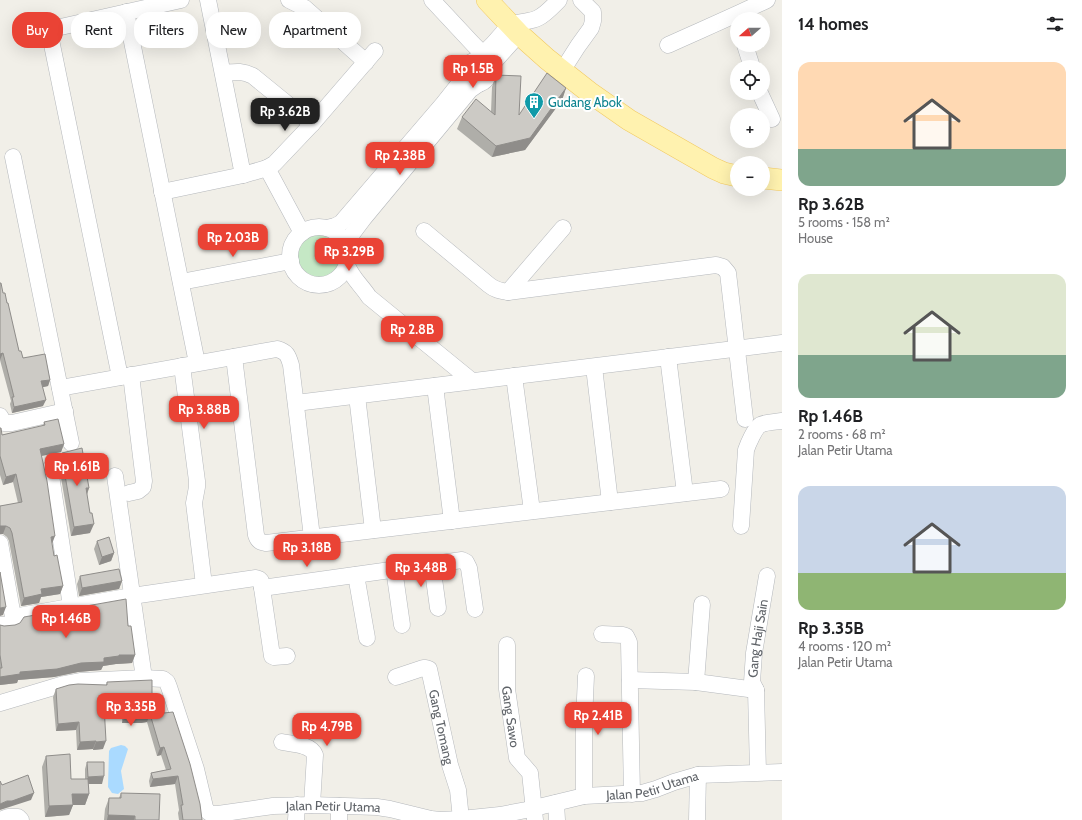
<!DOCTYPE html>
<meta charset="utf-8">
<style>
body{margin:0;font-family:Cabin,sans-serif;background:#f6f6f6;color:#202124;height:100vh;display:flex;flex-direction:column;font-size:15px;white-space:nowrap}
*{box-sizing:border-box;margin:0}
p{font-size:13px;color:#757577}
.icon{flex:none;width:22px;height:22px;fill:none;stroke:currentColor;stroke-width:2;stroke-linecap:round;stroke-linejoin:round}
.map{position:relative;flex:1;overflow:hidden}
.drawer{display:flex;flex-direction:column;background:#fff;width:300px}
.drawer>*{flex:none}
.hud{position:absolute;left:12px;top:12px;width:380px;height:36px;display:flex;gap:8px}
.needle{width:26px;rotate:249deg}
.buttons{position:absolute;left:730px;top:12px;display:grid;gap:8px}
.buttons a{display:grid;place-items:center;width:40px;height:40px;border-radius:50%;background:#fff;box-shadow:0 4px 16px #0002;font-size:20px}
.price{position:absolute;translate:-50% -34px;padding:0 9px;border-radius:8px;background:#ea4335;color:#fff;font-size:13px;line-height:26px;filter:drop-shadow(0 1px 2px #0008)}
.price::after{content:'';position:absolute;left:50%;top:24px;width:12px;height:9px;margin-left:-6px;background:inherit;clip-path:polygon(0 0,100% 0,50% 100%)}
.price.active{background:#222;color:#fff}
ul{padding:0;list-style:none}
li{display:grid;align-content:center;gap:8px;height:212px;padding:0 16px}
li span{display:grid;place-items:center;height:124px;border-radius:12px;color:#555}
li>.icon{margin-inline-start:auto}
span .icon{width:72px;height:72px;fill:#fffc;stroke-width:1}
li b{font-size:17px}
h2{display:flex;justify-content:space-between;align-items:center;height:48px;padding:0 16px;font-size:17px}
.pill{padding:0 14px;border-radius:16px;background:#fff;box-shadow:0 4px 16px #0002;font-size:14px;line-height:36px}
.pill.active{background:#ea4335;color:#fff}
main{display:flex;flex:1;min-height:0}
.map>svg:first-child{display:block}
.green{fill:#c5e8c5}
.water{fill:#aadaff}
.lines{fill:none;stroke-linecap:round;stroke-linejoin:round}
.minor-casing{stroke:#b5b8bc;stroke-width:17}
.major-casing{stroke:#f2c960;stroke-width:22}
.minor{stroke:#fff;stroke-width:16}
.major{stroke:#fff2af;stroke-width:21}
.wall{fill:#afaea9}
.shaded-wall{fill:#8f8d8a}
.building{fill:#cccac5;stroke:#8f8d8a}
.labels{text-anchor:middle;stroke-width:4;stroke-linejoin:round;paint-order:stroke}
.culture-label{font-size:13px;fill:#0d838f;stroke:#fff;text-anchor:start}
.street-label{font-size:13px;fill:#5f6368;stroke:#fff}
</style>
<main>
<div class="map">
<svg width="782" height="820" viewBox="0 0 782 820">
<rect width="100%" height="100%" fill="#f1efe8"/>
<!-- green -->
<path class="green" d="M317,232L336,242L341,264L325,281L301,280L290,263L296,240Z"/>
<!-- water -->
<path class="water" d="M121,745L125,746L128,749L121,771L124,789L118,794L112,793L108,787L109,751L111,748Z"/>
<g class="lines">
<defs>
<g id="minor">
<path d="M208,0L243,175"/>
<path d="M289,0L305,8L366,62"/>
<path d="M432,0L473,44L491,62"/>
<path d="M126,12L197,363"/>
<path d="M49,30L120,377"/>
<path d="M25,35L181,0"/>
<path d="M668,45C701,30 734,16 767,0"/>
<path d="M745,45L752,67"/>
<path d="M476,60C501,63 485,93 470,81C467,78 466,73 466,69C468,61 476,61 482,56C485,52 489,48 492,45C497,40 507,27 511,25C520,21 530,22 538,18C546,14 553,6 559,0"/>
<path d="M562,71L578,46L591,28L593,21V12L581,0"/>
<path d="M223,73C234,72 242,70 253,76L312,124"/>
<path d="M489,73L493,63L519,34"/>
<path d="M760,93L772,119"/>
<path d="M13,157L71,443"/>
<path d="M162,192L243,175L267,168"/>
<circle cx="319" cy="256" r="29"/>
<path d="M327,228L335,226L341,223L443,104L462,80L466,71"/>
<path d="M424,231L489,285C495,290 500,291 508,292L716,265L723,267L728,273L745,419"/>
<path d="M302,233L267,168L274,164L312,124L375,51"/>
<path d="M348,250L352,234L364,218L461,101L470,90L480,83"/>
<path d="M347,265C352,278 362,286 369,297L472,381"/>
<path d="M181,282L291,261"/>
<path d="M508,292L563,228"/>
<path d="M234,357L256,535C258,541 260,542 266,543L721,489"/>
<path d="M668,357L685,493"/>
<path d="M182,366L197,481V487L194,503L204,585"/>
<path d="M594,367L610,502"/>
<path d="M514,376L532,511"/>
<path d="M435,386L452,521"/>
<path d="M60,388L277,349C287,352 288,355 291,365L312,537"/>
<path d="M357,396L373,530"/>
<path d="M296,403L782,343"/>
<path d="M0,416L4,423H12L65,411"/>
<path d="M50,469L71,606"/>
<path d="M115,476L144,678"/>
<path d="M129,493L138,491L143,487L144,481L131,375"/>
<path d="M741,526L746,450C748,444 755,428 760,425C766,422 775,422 782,421"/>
<path d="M0,543L13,617L11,624L0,625"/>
<path d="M432,564L438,608"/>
<path d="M394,569L402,625"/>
<path d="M356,575L367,638"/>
<path d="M262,588L462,560L466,562L469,568L475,609"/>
<path d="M13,617L132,596L256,578L259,579L261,581L272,656L274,657L287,656"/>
<path d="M602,634L623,635L626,636L629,642L632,794"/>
<path id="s1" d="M507,645V689L517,758L530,773L535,820"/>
<path id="s2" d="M396,677L423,668H426L429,669L450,765L458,790L461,819"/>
<path d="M630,680L696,682L756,690"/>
<path d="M696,682L702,604"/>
<path id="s3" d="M0,703L64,684L80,681L144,678L163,679L167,682L169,687L196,769L205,807C208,814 211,814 218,814L273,806L312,805L377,807L390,809L431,819L440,820L461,819L500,815L526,810L584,796L642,793L656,789L674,782L698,775L782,772"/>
<path d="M282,742C292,744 311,744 315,755L312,805"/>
<path id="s4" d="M758,772L756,690L752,682L754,653L767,576"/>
<path d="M584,796V721L586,676"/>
<path d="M556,803L557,820"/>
<path d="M0,820L8,817H18L21,820"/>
<path d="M296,820L297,805"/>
<path d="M339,820V806"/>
<path d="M697,820L698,775"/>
</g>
<path id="major" d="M487,0L519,34L547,59L589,92L629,120L713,168L724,173L737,176
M763,178L782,180"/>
</defs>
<!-- minor casing -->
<use href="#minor" class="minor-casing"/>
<!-- major casing -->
<use href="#major" class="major-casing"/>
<!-- minor -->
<use href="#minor" class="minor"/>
<!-- major -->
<use href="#major" class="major"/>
</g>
<!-- wall -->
<path class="wall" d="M496,75L519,115L566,88L562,100L525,150L492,157L457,129L462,117L491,112L492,87Z
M3,293L7,303L19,351L23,358L50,380L48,386L43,387V406L12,413L10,404L11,401L0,360Z
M44,422L64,444L61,452L41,456L52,544L54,556L63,586L60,594L41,597L39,603L21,606L9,541L7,537L3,534H0V506L18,503L13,482L3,485L0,475V428L2,435L43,426Z
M62,453L89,488L87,495L90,533L71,536L59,466V462Z
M97,541L114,553L111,561L99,565L94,549Z
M80,576L122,581L119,589L79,596L77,584Z
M0,625L4,626H128L135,655L132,663L117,664H116L103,666L101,670L78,672L54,677L18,680L17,683L0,685V686Z
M107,682L152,700L164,713L202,820H179L178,813L179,810L175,784L150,787L149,781L151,773L166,770L161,755L157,756L147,722L141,723H122V712H104L103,749L93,750V749L77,750L76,730L56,731L53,697L56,689L106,685Z
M46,756L71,779H85V769L87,762L102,784H88L89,794L85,805H73L69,815L45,817L42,767Z
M121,793L159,820H104L105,809L109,798H119Z"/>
<!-- shaded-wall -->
<path class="shaded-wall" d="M566,88L562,100L525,150L492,157L496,146Z
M3,353L0,360V354Z
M50,380L48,386L39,388L41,381Z
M46,400L43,406L12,413L14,407Z
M64,444L61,452L36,457L40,449Z
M16,474L13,482L3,485L6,477Z
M86,488H89L86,496Z
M94,524L90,533L71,536L74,527Z
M1,525L6,526L3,534H0V526Z
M55,536L52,544L51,537Z
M114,553L111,561L99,565L102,557Z
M122,581L119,589L79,596L82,588Z
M63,586L60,594L41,597L39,603L21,606L24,598L41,589Z
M6,607L3,615L0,616V608Z
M119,655H135L132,663L117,664H116L103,666L101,670L78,672L54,677L18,680L17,683L0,685V677L20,672Z
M105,704H125L122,712H103L104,705Z
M150,714L147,722L141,723H122L125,715Z
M79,722L76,730L56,731L58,724Z
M96,741L93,749L77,750L80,742Z
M106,741L103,749L93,750L96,742Z
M164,747L161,755L157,756L160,748Z
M104,776L102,784H85L88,777Z
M178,776L175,784L150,787L153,779Z
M34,793L31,800L0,810V804L7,801Z
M72,794H89L85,805H73L69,815L45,817L49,806Z
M108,815L135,816L134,820H107Z"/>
<!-- building -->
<path class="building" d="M547,73L566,88L530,138L496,146L462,117L476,99L495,115L496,75L521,76L519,115Z
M0,283H1L3,293H5L7,303H8L19,351H21L23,358L45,354L50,380L41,381L46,400L14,407L12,397H14L3,353L0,354Z
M58,419L64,444L40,449L47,481L55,536L51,537L54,556L57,555L63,586L41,589L42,594L24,598L12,533L10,528L6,526H0V506L22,502L16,474L6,477L0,456V428H1L2,435L45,425L44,422Z
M82,448L89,488H86L90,513H92L94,524L74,527L62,458V453Z
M109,537L114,553L102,557L97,541Z
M119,569L122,581L82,588L80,576Z
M0,572L6,607L0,608Z
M126,599L128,626H131L135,655H119V656L104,658V662L81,663L57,669L20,672V674L0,677V668H2L0,655V625L4,626L15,625L20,623L24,617Z
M152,680V700L160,698L164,713L173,712L190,764L200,804L202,820H183L181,805H183L178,776L153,779L151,773L171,769L164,747L160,748L150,714L144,715H125V704H105V705H104L106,741L96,742V741L80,742L79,722L58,724L56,689L69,685L78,684L107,685V682Z
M70,754L71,779H88L89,794H72L73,805L49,806L46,756Z
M87,762H104V776L88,777Z
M28,775L34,793L12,801H7L0,804V781L2,785Z
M121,793L160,794L159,820H135V816L108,815L109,798H121Z"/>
<!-- icons -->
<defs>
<symbol id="building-pin" viewBox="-11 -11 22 30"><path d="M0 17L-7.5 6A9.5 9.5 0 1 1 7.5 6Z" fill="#0f9aa8" stroke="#fff"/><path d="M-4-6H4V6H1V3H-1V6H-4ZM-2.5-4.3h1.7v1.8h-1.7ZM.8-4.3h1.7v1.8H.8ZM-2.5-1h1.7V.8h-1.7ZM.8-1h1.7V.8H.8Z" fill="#fff"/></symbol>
</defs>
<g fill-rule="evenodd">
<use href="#building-pin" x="523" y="91" width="22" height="30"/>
</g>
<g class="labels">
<!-- culture labels -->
<g class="culture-label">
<text x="548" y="107">Gudang Abok</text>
</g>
<!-- street labels -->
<g class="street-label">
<text dy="5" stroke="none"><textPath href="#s4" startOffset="135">Gang Haji Sain</textPath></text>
<text dy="5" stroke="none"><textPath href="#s1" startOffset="72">Gang Sawo</textPath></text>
<text dy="5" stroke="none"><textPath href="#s2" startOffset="94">Gang Tomang</textPath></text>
<text dy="5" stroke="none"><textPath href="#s3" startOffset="758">Jalan Petir Utama</textPath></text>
<text dy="5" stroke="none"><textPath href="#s3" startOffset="434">Jalan Petir Utama</textPath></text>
</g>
</g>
</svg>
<div class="buttons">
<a><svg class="needle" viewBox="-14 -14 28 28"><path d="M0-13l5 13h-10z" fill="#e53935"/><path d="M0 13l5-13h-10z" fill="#757577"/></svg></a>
<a><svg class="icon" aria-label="locate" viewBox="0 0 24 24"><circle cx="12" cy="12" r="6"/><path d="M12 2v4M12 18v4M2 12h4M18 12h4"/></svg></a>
<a>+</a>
<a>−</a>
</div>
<b class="price" style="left:473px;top:89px">Rp 1.5B</b>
<b class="price active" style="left:285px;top:132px">Rp 3.62B</b>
<b class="price" style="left:400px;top:176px">Rp 2.38B</b>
<b class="price" style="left:233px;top:258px">Rp 2.03B</b>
<b class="price" style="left:349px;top:272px">Rp 3.29B</b>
<b class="price" style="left:412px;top:350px">Rp 2.8B</b>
<b class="price" style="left:204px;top:430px">Rp 3.88B</b>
<b class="price" style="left:77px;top:487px">Rp 1.61B</b>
<b class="price" style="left:307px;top:568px">Rp 3.18B</b>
<b class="price" style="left:421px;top:588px">Rp 3.48B</b>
<b class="price" style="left:66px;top:639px">Rp 1.46B</b>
<b class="price" style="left:131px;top:727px">Rp 3.35B</b>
<b class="price" style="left:598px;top:736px">Rp 2.41B</b>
<b class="price" style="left:327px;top:747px">Rp 4.79B</b>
<div class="hud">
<a class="pill active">Buy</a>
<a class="pill">Rent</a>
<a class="pill">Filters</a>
<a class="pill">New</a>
<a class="pill">Apartment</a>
</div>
</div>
<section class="drawer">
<h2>14 homes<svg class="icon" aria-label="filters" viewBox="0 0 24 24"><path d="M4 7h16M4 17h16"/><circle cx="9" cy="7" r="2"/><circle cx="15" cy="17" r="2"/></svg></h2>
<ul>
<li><span style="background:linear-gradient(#ffd9b3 70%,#7fa58c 0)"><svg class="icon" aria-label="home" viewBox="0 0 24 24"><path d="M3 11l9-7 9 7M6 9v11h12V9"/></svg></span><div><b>Rp 3.62B</b><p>5 rooms · 158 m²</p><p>House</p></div></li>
<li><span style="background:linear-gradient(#dfe7d0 65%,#7fa58c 0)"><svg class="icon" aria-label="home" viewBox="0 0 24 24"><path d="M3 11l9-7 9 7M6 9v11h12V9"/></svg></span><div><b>Rp 1.46B</b><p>2 rooms · 68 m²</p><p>Jalan Petir Utama</p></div></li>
<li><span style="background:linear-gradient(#c9d6e8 70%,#8fb573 0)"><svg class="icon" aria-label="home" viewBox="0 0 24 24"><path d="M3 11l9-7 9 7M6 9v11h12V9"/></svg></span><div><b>Rp 3.35B</b><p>4 rooms · 120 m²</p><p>Jalan Petir Utama</p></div></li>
</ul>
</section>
</main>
